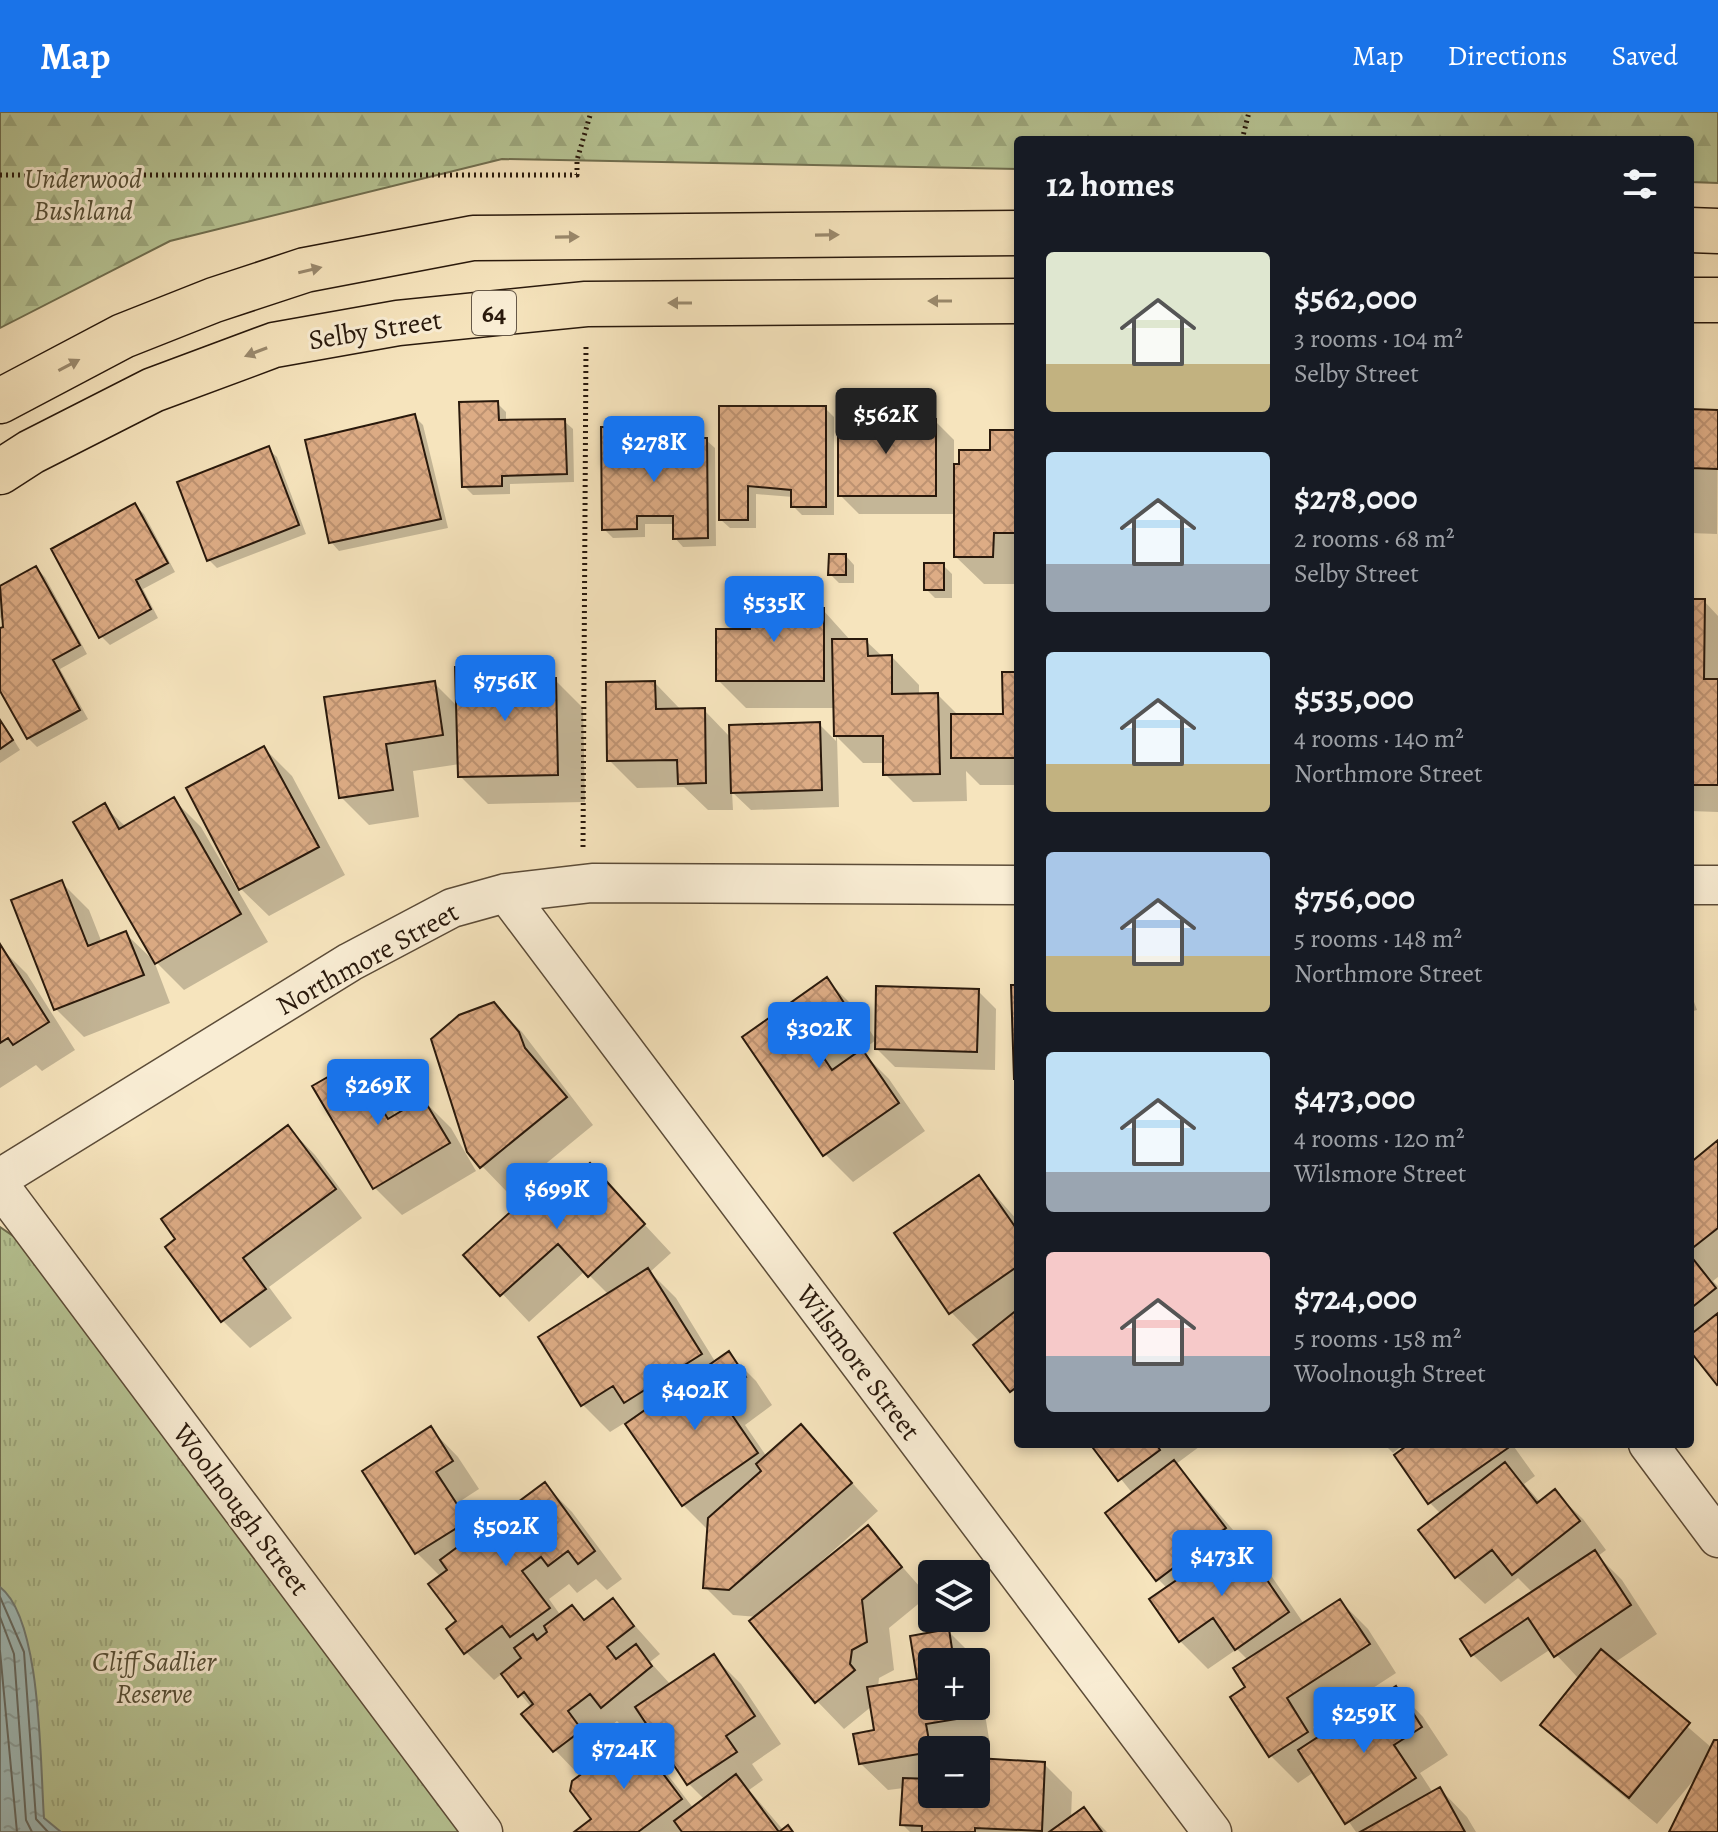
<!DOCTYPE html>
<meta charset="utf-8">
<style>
body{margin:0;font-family:Alegreya,serif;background:#20242c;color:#f1f3f6;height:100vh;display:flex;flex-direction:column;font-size:30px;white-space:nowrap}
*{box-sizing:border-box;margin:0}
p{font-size:26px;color:#9ea1a6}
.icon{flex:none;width:44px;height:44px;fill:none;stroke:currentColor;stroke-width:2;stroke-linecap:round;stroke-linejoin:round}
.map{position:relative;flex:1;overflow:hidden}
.sheet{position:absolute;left:1014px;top:24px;width:680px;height:1312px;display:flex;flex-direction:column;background:#171b24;border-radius:8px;box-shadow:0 4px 12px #0003}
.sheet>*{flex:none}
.fabs{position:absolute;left:918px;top:1448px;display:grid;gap:16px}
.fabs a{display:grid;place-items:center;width:72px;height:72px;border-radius:8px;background:#171b24;box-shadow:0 4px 12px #0003;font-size:40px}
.price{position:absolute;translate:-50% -68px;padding:0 18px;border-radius:8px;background:#1a73e8;color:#fff;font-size:26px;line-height:52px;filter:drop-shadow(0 2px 4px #0008)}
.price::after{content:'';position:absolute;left:50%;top:48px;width:24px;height:18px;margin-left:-12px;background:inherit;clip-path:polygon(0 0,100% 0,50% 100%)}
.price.active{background:#222;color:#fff}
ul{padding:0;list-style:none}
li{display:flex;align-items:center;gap:24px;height:200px;padding:0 32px}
li span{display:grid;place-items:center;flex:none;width:224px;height:160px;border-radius:8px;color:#555}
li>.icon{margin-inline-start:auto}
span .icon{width:96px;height:96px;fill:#fffc;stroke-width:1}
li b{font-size:34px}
h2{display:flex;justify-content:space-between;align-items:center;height:96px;padding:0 32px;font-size:34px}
header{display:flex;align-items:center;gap:48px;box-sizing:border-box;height:112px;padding:0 40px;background:#1a73e8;color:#fff}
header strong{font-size:38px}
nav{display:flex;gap:44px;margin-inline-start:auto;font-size:28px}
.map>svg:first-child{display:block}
.forest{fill:url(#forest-firs);stroke:#706f50;stroke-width:2}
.park{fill:url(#park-tufts);stroke:#706f50;stroke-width:2}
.water{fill:url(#water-ripples);stroke:#707b74;stroke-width:2}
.shadow{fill:#0003;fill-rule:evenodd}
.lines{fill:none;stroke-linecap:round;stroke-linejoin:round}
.shore{stroke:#646a63;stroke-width:2}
.building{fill:url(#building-cross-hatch);stroke:#29190c;stroke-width:2}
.minor-casing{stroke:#5c4c38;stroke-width:41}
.primary-casing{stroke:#29190c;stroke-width:47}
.path{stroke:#29190c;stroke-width:5;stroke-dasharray:2 4;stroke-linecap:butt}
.minor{stroke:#f9edd4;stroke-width:38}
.primary{stroke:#f6e4bd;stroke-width:44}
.oneway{fill:#9a896d}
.labels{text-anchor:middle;stroke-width:6;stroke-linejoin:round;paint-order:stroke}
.shield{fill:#f9edd4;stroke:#675948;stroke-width:2}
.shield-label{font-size:26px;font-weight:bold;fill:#29190c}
.park-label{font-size:28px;font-style:italic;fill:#544d35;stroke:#f9edd4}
.street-label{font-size:28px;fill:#29190c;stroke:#f9edd4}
</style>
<header>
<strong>Map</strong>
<nav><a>Map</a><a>Directions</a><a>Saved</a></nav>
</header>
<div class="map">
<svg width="1718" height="1720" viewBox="0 0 1718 1720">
<defs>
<pattern id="forest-firs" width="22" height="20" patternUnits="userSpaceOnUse" patternTransform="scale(2)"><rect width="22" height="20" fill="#b7c595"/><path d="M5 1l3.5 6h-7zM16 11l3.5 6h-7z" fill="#9da97f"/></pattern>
<pattern id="park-tufts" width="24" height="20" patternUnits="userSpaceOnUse" patternTransform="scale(2)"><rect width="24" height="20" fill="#b7c595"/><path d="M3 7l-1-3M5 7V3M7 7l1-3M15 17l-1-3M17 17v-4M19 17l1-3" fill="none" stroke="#9da97f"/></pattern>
<pattern id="water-ripples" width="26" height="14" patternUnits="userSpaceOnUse" patternTransform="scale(2)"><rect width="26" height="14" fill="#a0bcba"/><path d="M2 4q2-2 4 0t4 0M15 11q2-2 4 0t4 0" fill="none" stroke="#8aa19f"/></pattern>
<pattern id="building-cross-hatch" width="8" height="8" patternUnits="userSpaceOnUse" patternTransform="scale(2)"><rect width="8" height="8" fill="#ddac85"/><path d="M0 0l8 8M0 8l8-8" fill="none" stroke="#be9372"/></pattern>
</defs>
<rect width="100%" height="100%" fill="#f6e4bd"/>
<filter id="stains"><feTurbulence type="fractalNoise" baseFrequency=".0025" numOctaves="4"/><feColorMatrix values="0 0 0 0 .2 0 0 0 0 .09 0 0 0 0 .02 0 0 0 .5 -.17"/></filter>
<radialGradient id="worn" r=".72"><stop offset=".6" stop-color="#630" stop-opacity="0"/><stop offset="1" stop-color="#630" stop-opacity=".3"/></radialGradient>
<!-- forest -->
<path class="forest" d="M0,0H1718V71L1690,70V28H1018V57L502,47L170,129L0,216Z"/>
<!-- park -->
<path class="park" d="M0,1115L19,1128L462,1720H0Z"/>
<!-- water -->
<path class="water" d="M0,1475C42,1507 40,1653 44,1706L61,1720H0Z"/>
<!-- shadow -->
<path class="shadow" d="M497,291L506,300V310L564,309L573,317L574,370L510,372V382L473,383L464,374Z
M721,296H825L834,305V403H802L793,394V385L756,382V416H730L721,408Z
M1690,299L1718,300L1717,422L1690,421Z
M872,303L878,309H935L954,328V354L992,340L1018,320V472H984L956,445V402H859L840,383Z
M414,304L423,313L448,416L339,439L331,430Z
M636,317L645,326V351H675L706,328L715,336L716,434L683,435L675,426V412H645V425L613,426L604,417Z
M268,337L277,345L306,422L217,456L209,448Z
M135,393L144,402L175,460L143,477L158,506L110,533L101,524Z
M846,444L854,453V471H839L830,462Z
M943,453L952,462V486H935L926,477Z
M36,456L45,465L87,542L60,557L88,607L37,635L28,626L0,575V518L6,515L0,505V476Z
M1690,489H1704L1718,504V700L1690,699Z
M809,490L817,498H823L851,529H866L883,545H892L919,573V583H938L959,604H1005L1018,562V673H980L966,659L967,689L913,690L885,662V651H863L837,625L839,695L751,698L732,680L733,698H708L684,675L637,676L609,648L655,571L682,599L704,598L731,626L819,612L836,629L835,596H746L718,568L752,519Z
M518,556L531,569L555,568L583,596L585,690L488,692L460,664V652L413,659L419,705L369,713L341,685L434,571L458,595Z
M0,606L20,638L0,651Z
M264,636L292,664L345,763L269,804L241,777Z
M173,687L201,715L268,830L184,878L156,850L104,694L126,715Z
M61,770L89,798L102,831L126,822L154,849L170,891L84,925L56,897Z
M0,835L27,862L75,938L42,959L36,953L0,976Z
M827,868L855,896L876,928L861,939L889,967L925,1019L853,1070L825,1042L744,925Z
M978,879L996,897L995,958L895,955L877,937Z
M1690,879L1697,898L1690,900Z
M494,892L522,920L593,1013L509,1082L482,1054Z
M353,952L381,980L396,1005L423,988L451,1016L476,1059L402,1103L375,1076Z
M288,1015L315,1043L362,1106L269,1175L292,1206L250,1236L222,1208L168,1135Z
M1718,1031V1165L1713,1169L1718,1174V1271L1690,1236L1693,1223L1690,1220V1053Z
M590,1054L671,1141L650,1160L676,1186L716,1251L729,1242L756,1269L772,1293L745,1313L767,1345L801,1315L878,1399L817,1453L819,1455L868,1416L928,1484L889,1516L894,1558L879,1566L878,1575L920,1568L948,1519L976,1547L990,1633L932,1638V1682H976V1662L1044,1652L1072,1680L1071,1707L1084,1697L1107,1720H910L902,1712L904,1676L888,1678L860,1651L876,1620L872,1594L844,1617L817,1589L758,1505L733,1503L705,1475L709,1419L683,1393L626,1310L610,1320L582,1292L609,1183L585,1159L529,1210L466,1143L541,1098ZM932,1550H976V1594H932Z
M979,1065L1018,1109V1285L980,1230L951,1200Z
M431,1317L458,1345L479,1377L462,1388L482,1419L545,1373L572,1400L622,1467L607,1478L596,1467L577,1481L569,1472L549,1487L561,1504L572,1495L586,1509L613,1489L660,1542L650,1550L671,1573L713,1544L741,1572L781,1632L752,1652L763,1668L749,1678L784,1719L792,1720H578L594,1708L581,1665L555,1638L532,1596L503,1561L494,1568L466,1540L459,1510L441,1465L417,1441L365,1360ZM617,1609L630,1622L646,1609L689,1672L705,1688L694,1697L661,1654L633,1626L607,1645L594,1627Z
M1093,1332H1203L1176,1352L1266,1456L1304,1512L1340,1489L1368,1517L1396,1561L1313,1615L1320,1626L1396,1577L1423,1605L1448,1643L1420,1661L1433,1681L1440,1677L1467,1705L1476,1720H1356L1314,1660L1298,1671L1270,1643L1248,1575V1548L1237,1537L1208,1557L1180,1529L1168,1477L1158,1467L1133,1382Z
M1384,1332H1404L1393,1341Z
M1413,1332H1512L1535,1364L1524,1372L1541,1391L1555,1380L1583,1407L1606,1438L1598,1444L1622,1468L1657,1522L1614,1551L1712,1636L1718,1630V1720H1672L1697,1664L1657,1712L1570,1640L1542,1613L1579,1567L1551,1537L1501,1570L1473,1543L1533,1481L1518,1466L1485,1492L1457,1465L1441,1402L1429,1390Z"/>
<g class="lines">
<!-- shore -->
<path class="shore" d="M0,1485L24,1540L36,1707L48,1720
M0,1505L14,1542L26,1708L32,1720
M0,1539L17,1720"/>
</g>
<!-- building -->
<path class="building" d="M498,289L499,308L565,307L567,362L502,364V374L462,375L459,290Z
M719,294H826V395H791V378L748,374V408H719Z
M1690,297L1718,298V357L1691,356L1690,391Z
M838,301H873V307H936V384H838Z
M415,302L441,407L329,431L305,328Z
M601,315H637V350L673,349V326H707L708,426L673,427V404H637V417L602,418Z
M990,318H1018V421H994L993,445H954V352H959V338H990Z
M269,334L299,413L207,449L177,370Z
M135,391L168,451L136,468L151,497L99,526L51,437Z
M829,442H846V463H828Z
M924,451H944V478H924Z
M36,454L80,533L53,548L80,598L27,627L0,579V516L3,515L0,474Z
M1690,487H1705L1704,567H1718V673H1690Z
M750,488H810V496H824V569H716V517H750Z
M832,527H867L868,544L892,543V582L938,581L940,662L883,663V624H834Z
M519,554L520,567L556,566L558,663L458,665L455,555Z
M1002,560H1018V659V646H951V602H1003Z
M435,569L443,623L386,632L393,678L339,686L324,585Z
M655,569L656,597L705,596L706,671L678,672L677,648L607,649L606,570Z
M0,608L13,628L0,637Z
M820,610L822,678L731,681L729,613Z
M264,634L319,735L239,778L186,676Z
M174,685L241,802L155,852L73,710L105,691L119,717Z
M62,768L88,834L126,819L144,863L54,898L11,788Z
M0,832L49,910L13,933L8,926L0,931Z
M827,865L850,900L811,927L832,958L862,937L899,991L823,1044L742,925Z
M1011,873H1018V967H1014Z
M876,874L979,877L977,940L875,937Z
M494,890L519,920L525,936L567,985L480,1056L467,1040L431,927L459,903Z
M354,950L388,1007L423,986L450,1031L373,1077L312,974Z
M288,1013L336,1077L243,1146L266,1177L221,1210L165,1135L175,1127L161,1107Z
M1718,1028V1116L1690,1138V1051Z
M590,1051L645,1112L588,1165L558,1132L500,1184L463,1143L529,1083L540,1096Z
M979,1063L1018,1119V1154L949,1202L894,1121Z
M1690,1143L1716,1176L1690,1197Z
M648,1156L702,1242L624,1291L613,1274L581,1294L538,1225Z
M1018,1197V1274L1010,1280L973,1233Z
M1718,1201V1272L1717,1273L1690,1239V1223Z
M729,1239L746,1265L719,1284L758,1341L682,1394L625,1312Z
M801,1312L852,1371L729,1478L703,1476L708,1406L761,1359L756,1352Z
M431,1314L453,1349L436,1360L468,1409L415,1442L362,1359Z
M1090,1332H1156L1160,1338L1118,1369Z
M1409,1332H1506L1508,1336L1428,1392L1394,1343Z
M1174,1348L1226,1416L1156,1469L1105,1401Z
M1505,1350L1537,1391L1555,1377L1580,1409L1512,1463L1492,1438L1455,1466L1418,1418Z
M545,1370L595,1439L578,1452L568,1439L548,1454L541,1445L522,1459L550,1496L510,1525L502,1514L464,1542L446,1517L456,1509L428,1472L447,1458L440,1448Z
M868,1413L902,1455L862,1488L867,1530L852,1538L850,1552L855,1558L815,1591L749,1509Z
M1238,1426L1289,1500L1235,1538L1213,1506L1179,1530L1149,1487Z
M1595,1438L1631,1493L1554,1545L1528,1506L1471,1544L1460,1527Z
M613,1486L634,1514L607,1535L616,1547L636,1532L652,1554L601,1596L590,1582L568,1599L582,1618L553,1640L521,1602L533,1592L524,1580L518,1585L501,1562L521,1546L514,1536L533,1522L537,1528L547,1520L544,1514L572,1493L584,1508Z
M1340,1487L1370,1532L1287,1586L1308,1620L1269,1645L1230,1585L1245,1575L1233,1556Z
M949,1517L954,1550H932V1594H961L963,1606L926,1612L931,1640L859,1652L853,1622L874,1618L867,1575L917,1567L910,1524Z
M1601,1537L1690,1611L1629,1686L1540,1613Z
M714,1542L755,1604L726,1624L737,1640L687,1673L635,1595Z
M1396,1574L1422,1615L1394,1633L1416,1666L1345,1712L1298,1638Z
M634,1623L682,1687L638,1720H574L591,1707L570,1679L572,1669Z
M1714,1628H1718V1720H1669Z
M976,1646L1045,1650L1042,1719L975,1716V1720H922V1714L900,1713L903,1666L932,1667V1682H976Z
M736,1662L779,1720L788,1713L793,1720H682L674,1709Z
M1440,1675L1465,1720H1360Z
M1084,1695L1102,1720H1049Z"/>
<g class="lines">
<defs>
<path id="minor" d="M1690,773H1718
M506,781L1212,1720
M0,1066L350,850L452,796L506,781L592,771L1018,773
M0,1074L483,1720
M1648,1332L1718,1426"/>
<path id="primary" d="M1690,118L1718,119
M1690,188H1718
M0,289L123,224L214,188L305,158L473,126L1018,121
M0,360L31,340L153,278L274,233L398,211L586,192L1018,189"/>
</defs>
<!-- minor casing -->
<use href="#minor" class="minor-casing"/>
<!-- primary casing -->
<use href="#primary" class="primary-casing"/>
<!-- path -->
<path class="path" d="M1242,28L1249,0
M0,63H577V48L591,0
M583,735L586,233"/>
<!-- minor -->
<use href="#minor" class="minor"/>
<!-- primary -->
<use href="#primary" class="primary"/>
</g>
<!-- one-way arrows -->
<defs><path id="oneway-solid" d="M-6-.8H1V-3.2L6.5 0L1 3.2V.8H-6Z" transform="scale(2)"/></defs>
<g class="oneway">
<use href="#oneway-solid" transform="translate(827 123) rotate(-1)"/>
<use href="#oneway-solid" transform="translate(567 125) rotate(-1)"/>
<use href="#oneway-solid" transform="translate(310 158) rotate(-13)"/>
<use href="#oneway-solid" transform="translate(940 189) rotate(180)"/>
<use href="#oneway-solid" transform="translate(680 191) rotate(180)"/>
<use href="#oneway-solid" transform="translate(256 240) rotate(159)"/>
<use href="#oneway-solid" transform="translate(69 253) rotate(-28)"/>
</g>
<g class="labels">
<!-- shield labels -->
<rect class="shield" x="472" y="179" width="44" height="44" rx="6"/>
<g class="shield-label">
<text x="494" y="210">64</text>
</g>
<!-- park labels -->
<g class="park-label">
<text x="83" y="76">Underwood<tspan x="83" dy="32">Bushland</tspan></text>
<text x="154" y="1559">Cliff Sadlier<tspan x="154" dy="32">Reserve</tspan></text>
</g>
<!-- street labels -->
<g class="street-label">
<text transform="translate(375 217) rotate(-9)" y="10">Selby Street</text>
<text transform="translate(367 846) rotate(-29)" y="10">Northmore Street</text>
<text transform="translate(859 1250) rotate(53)" y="10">Wilsmore Street</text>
<text transform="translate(242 1397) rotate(53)" y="10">Woolnough Street</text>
</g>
</g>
<rect width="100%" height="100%" filter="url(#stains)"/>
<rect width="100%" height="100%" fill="url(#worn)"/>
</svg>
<div class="fabs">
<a><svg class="icon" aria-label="layers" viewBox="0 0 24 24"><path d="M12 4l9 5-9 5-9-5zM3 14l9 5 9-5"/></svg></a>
<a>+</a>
<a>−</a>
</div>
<b class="price active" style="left:886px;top:344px">$562K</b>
<b class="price" style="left:654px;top:372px">$278K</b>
<b class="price" style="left:774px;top:532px">$535K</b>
<b class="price" style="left:505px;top:611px">$756K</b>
<b class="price" style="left:819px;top:958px">$302K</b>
<b class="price" style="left:378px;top:1015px">$269K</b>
<b class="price" style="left:557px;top:1119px">$699K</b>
<b class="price" style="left:695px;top:1320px">$402K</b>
<b class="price" style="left:506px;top:1456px">$502K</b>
<b class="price" style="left:1222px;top:1486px">$473K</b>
<b class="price" style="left:1364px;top:1643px">$259K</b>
<b class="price" style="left:624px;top:1679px">$724K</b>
<section class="sheet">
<h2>12 homes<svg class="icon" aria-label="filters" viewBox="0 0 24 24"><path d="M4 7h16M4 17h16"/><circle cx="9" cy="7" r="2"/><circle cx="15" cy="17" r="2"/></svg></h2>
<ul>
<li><span style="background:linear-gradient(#dfe7d0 70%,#c2b280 0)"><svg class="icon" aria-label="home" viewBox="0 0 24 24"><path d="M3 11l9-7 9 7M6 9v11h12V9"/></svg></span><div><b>$562,000</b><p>3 rooms · 104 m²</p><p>Selby Street</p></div></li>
<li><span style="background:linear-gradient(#bfe0f5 70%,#9aa5b1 0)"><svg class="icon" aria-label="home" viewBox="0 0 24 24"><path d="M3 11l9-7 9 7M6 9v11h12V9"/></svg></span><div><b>$278,000</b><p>2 rooms · 68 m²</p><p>Selby Street</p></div></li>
<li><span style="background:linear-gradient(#bfe0f5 70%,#c2b280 0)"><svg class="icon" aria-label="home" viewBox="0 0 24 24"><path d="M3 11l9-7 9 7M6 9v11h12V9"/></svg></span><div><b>$535,000</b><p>4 rooms · 140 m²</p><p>Northmore Street</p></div></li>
<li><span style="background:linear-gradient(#a9c7e8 65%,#c2b280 0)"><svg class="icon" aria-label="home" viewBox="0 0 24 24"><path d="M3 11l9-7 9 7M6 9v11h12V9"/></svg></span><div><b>$756,000</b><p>5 rooms · 148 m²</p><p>Northmore Street</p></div></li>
<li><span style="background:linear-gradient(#bfe0f5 75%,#9aa5b1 0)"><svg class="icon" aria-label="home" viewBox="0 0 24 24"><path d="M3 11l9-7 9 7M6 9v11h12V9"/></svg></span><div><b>$473,000</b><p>4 rooms · 120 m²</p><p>Wilsmore Street</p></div></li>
<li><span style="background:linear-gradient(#f6c9c9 65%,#9aa5b1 0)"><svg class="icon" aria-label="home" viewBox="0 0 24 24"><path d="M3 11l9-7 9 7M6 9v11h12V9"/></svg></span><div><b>$724,000</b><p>5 rooms · 158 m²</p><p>Woolnough Street</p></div></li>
</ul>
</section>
</div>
